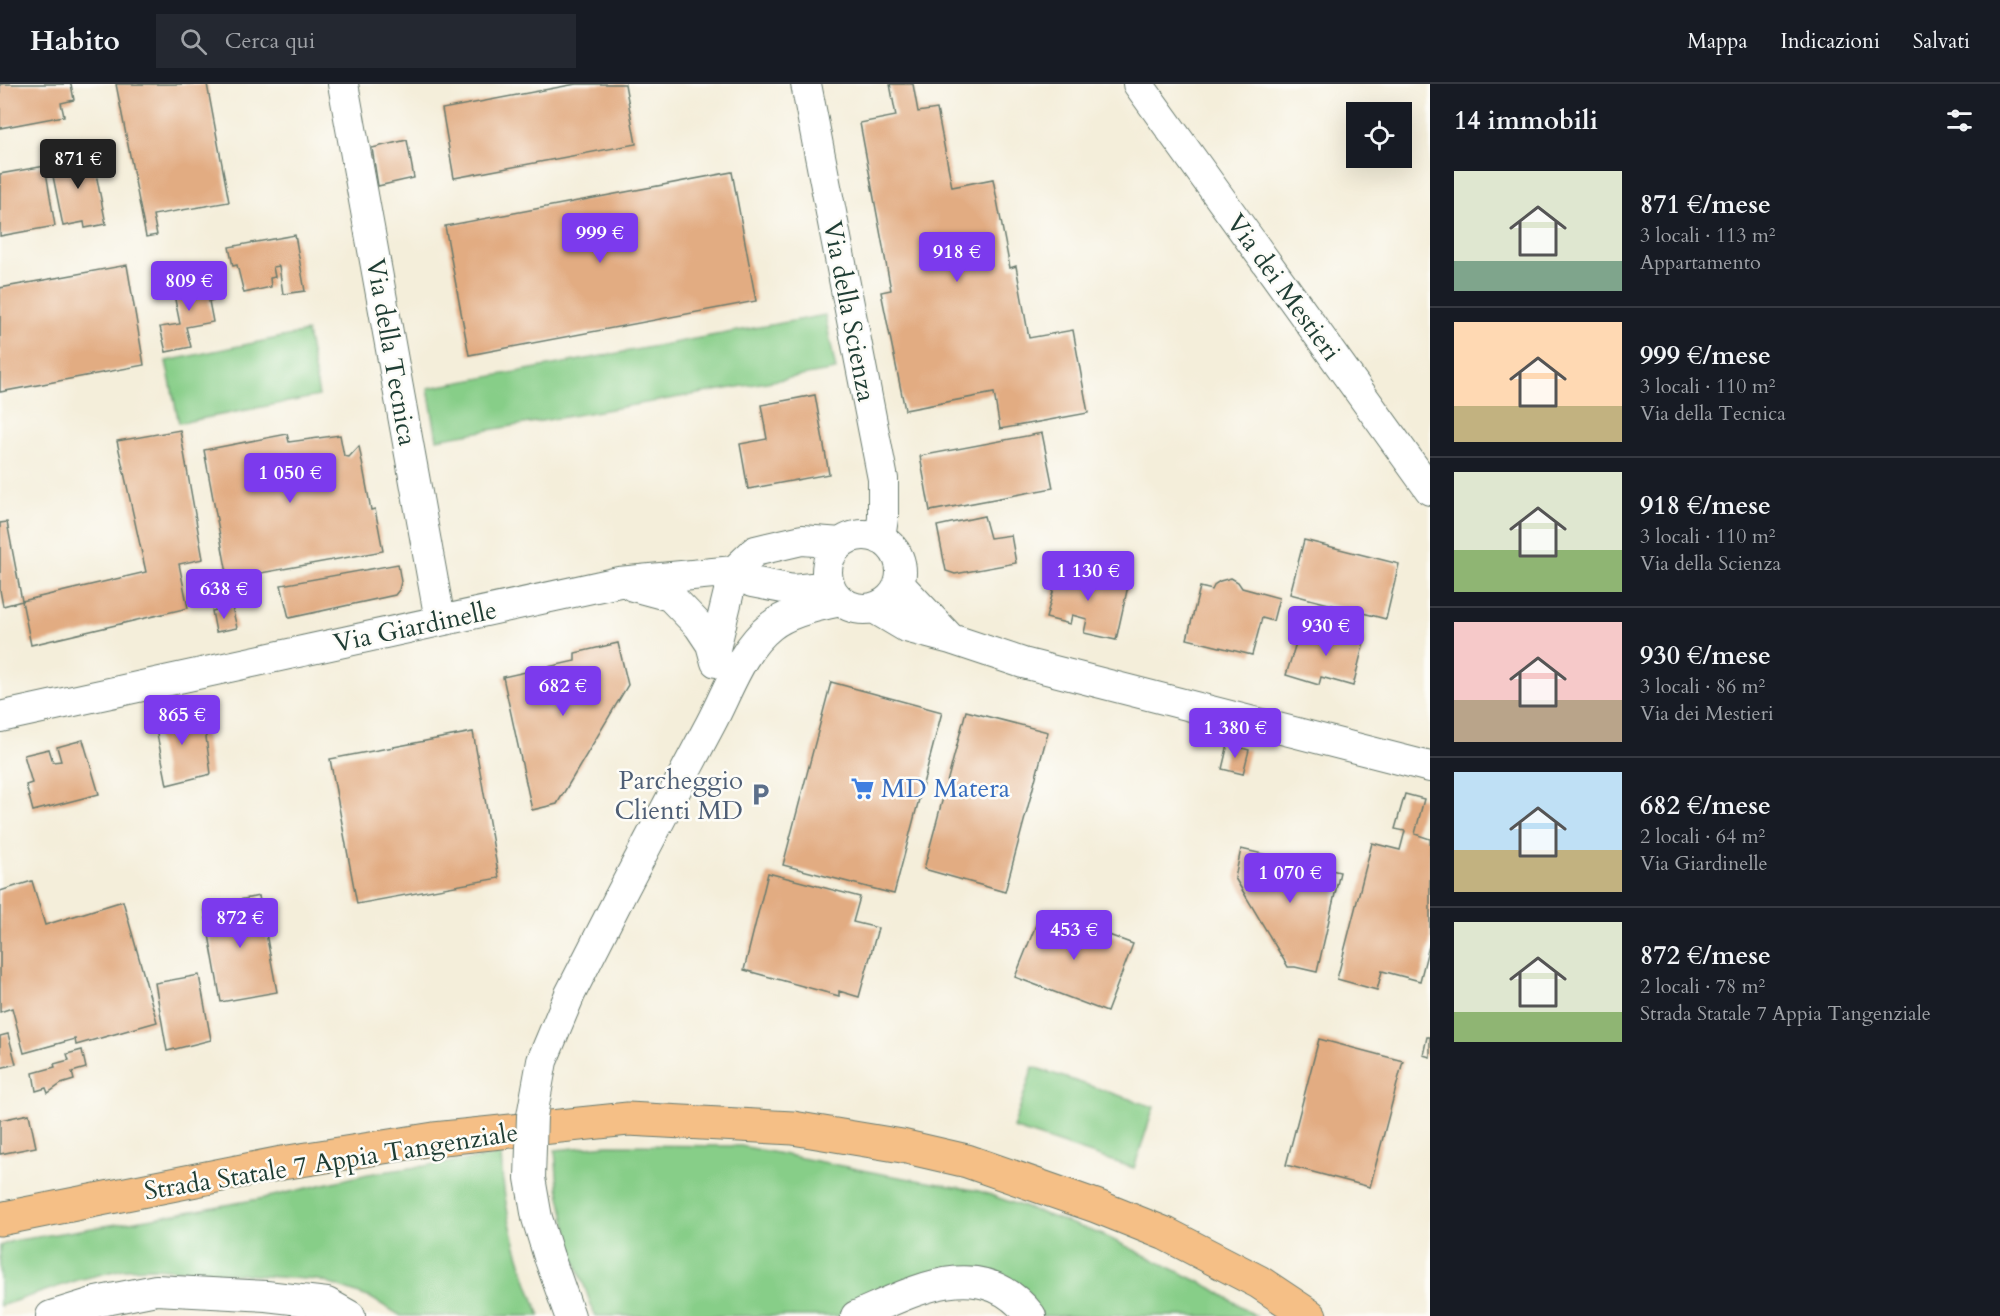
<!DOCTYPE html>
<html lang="it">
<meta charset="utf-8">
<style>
body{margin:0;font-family:Cardo,serif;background:#242831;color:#f1f3f6;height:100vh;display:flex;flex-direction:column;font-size:22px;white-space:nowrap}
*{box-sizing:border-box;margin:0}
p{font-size:20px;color:#9ea1a6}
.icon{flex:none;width:33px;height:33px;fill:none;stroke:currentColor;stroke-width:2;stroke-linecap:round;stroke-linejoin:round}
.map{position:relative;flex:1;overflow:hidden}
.side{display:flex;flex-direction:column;background:#171b24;width:570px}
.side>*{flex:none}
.controls{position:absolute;left:1346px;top:18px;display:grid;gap:12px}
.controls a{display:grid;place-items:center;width:66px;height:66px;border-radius:0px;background:#171b24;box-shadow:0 6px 24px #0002;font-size:30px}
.price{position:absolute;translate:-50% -51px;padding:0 14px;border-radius:6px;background:#7c3aed;color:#fff;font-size:20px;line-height:39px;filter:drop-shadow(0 2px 3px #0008)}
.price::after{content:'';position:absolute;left:50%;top:36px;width:18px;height:14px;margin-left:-9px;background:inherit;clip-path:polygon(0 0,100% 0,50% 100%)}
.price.current{background:#222;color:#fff}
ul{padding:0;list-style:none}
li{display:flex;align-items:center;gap:18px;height:150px;padding:0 24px}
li+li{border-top:2px solid #363941}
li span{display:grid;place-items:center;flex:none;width:168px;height:120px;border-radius:0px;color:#555}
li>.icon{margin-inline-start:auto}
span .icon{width:72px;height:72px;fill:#fffc;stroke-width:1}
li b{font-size:26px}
h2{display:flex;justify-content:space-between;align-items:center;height:72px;padding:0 24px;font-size:26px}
header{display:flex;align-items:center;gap:36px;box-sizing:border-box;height:84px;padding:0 30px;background:#171b24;border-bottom:2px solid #363941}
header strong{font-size:28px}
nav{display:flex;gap:33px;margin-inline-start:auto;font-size:21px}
.search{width:420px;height:54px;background:#242831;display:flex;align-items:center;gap:15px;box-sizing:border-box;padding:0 21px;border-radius:0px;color:#9ea1a6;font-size:22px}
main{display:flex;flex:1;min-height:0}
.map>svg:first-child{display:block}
.grass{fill:#87ce88;stroke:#53865e;stroke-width:1.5}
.building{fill:#e2ac82}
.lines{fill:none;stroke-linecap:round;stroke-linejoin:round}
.minor-casing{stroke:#6a7b6e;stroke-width:32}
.trunk-casing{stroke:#6a7b6e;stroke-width:35}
.minor{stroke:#fff;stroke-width:30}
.trunk{stroke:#f5bf86;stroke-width:33}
.minor-bridge-casing{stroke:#6a7b6e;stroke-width:32;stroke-linecap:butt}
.minor-bridge{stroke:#fff;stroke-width:30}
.labels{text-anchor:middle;stroke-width:5;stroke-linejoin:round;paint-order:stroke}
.street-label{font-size:26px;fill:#1f3d34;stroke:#fdfcf7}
.service-label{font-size:26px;fill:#4e5e75;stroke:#fdfcf7;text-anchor:end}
.shop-label{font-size:26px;fill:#366cbe;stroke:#fdfcf7;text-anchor:start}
</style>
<header>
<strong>Habito</strong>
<div class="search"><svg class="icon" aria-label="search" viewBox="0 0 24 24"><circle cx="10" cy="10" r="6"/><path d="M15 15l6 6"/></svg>Cerca qui</div>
<nav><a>Mappa</a><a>Indicazioni</a><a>Salvati</a></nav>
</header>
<main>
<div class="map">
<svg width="1430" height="1232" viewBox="0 0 1430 1232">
<rect width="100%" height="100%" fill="#fdfcf7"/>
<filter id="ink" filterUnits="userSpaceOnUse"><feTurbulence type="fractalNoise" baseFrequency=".0167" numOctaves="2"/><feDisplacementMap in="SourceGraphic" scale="12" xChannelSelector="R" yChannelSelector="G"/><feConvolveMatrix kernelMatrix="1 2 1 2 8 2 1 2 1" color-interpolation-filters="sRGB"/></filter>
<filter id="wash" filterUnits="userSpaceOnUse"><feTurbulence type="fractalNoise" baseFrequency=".008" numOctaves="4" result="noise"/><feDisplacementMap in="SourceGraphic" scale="24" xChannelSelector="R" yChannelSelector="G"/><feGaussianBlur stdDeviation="1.35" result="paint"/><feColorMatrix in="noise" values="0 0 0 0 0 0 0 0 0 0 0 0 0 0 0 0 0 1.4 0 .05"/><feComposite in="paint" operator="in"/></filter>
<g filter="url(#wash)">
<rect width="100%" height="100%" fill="#f4eeda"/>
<!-- grass -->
<path class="grass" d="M825,231L836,286L437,355L428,304Z
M307,248L319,312L179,339L166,277Z
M1033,983L1154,1023L1134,1084L1013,1044Z
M608,1061L741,1062L882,1090L979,1107L1103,1151L1212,1204L1256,1232H1042L921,1195L837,1232H595L572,1167L558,1103L555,1066Z
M501,1071C503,1129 519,1178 540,1232H401L371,1214L319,1196L153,1184L123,1185L78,1196L0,1222V1162L12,1157L148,1135L264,1114L368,1090Z"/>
<g id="blocks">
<!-- building -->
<path class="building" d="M0,0H71L74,16L61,19L64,32L0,44Z
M116,0H207L229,118L153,131L157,151L146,153Z
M576,0H625L636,60L454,94L442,25Z
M890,0H913L918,28L937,25L952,103L993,95L1010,184L1016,182L1029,254L1073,246L1088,329L1000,345L994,309L905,326L881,208L891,206L860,39L896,32Z
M407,56L414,94L378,102L372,64Z
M91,65L106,140L85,144L84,138L63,142L50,77L74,73L73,68Z
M45,82L55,142L0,152V90Z
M732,88L756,217L469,271L445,142Z
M295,151L305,207L283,210L279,182L273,183L275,193L270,194L271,203L244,209L237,181L233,182L229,163Z
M127,181L144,281L0,308V204Z
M209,192L214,216L209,217L213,238L186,243L191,263L166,268L160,243L180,240L172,201Z
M815,311L829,390L748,405L740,360L767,355L761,321Z
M180,346L203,475L179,480L188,524L31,561L22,517L3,522L0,506V439L7,438L22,517L146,488L117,357Z
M1042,349L1053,404L930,427L920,372Z
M287,350L289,358L340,351L344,372L349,373L359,362L371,426L375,425L383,467L228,495L204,366Z
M984,432L990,454L1011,451L1016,479L955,490L946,487L937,442Z
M1304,456L1399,480L1386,535L1290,510Z
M398,480L401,498L399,506L395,511L289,534L281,501Z
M1060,482L1128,502L1116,556L1084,549L1087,535L1072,531L1070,540L1046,534Z
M1231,494L1238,498L1242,504L1279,514L1273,537L1262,534L1252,571L1187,555L1200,503L1212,506L1215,500L1220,497Z
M232,523L237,544L216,548L212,527Z
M1301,543L1333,551L1335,546L1365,554L1353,602L1321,593L1319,601L1286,591Z
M618,559L628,601L557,720L532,726L503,593L575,577V569Z
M831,598L942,628L894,810L783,781Z
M193,622L198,647L205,646L211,690L167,701L153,630Z
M966,627L1048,648L1005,808L924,785Z
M473,648L499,794L357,820L330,675Z
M83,656L99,710L33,727L26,701L32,699L24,671L49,665L53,678L61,677L57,663Z
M1228,660L1249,666L1243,690L1222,685Z
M1405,710L1424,715L1415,750L1430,755V858L1420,897L1382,887L1377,906L1337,895L1372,759L1400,766L1405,747L1395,745Z
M1241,765L1340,788L1317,888L1295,883H1288L1235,794Z
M768,789L860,813L853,838L878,844L859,913L839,907V912L744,886Z
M32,797L45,841L123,817L157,938L76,961L75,955L24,969L12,924L0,928V807Z
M259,812L277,908L221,918L204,823Z
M1042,826L1133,860L1107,928L1015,893Z
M199,891L211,956L167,967L155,899Z
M8,950L16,980L0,984V952Z
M1427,953H1430V973L1423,971Z
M1319,955L1403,977L1370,1103L1286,1081Z
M82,966L86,984L72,988L74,996L61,1000L48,1009L46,1004L36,1007L33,989L55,983L54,980L69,976L67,970Z
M29,1030L36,1063L0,1070V1036Z"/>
</g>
</g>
<g filter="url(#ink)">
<use href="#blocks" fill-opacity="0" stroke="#6a7b6e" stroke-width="1.5"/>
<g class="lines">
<defs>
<path id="minor" d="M343,0L440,536
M806,0L883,395V434L880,455
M1138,0L1430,406
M827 488a37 37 0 1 1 74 0a37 37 0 1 1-74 0Z
M899,500L951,555
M633,502L670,512L699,542L711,560L716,578
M874,524L906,543L951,555L1023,579L1430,683
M714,569L734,487L755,467L802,456L841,459
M0,633L619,498L734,487L752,498L793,506L830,502
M619,814C650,755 680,697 711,639C729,605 741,566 771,542C788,528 820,521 841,517
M549,1173L570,1232
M51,1232L96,1218L156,1206L266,1212L327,1219L350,1232
M856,1232C915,1207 981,1168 1031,1232"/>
<path id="trunk" d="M0,1135L282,1079L434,1055L628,1035L793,1044L902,1062L967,1077L1096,1122L1166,1150L1259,1198L1310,1232"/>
</defs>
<!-- minor casing -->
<use href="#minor" class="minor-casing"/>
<!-- trunk casing -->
<use href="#trunk" class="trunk-casing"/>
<!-- minor -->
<use href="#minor" class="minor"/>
<!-- trunk -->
<use href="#trunk" class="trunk"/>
<defs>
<path id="minor-bridge" d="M549,1173L537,1134L530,1094L532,1032L542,977L570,910L619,814"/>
</defs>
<!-- minor-bridge casing -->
<use href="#minor-bridge" class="minor-bridge-casing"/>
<!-- minor-bridge -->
<use href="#minor-bridge" class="minor-bridge"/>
</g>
</g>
<!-- icons -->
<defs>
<symbol id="supermarket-bare" viewBox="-9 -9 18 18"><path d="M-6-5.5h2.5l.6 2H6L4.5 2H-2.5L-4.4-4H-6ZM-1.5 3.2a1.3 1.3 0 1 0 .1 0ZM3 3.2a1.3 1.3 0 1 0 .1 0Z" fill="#3f7fe0" stroke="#fdfcf7" stroke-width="2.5" paint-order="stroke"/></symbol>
<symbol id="parking-bare" viewBox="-9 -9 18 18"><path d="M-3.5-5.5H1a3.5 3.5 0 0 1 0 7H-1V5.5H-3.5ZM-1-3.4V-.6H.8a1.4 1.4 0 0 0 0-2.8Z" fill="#5c6f8a" stroke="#fdfcf7" stroke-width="2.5" paint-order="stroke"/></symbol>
</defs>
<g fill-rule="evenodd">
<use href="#supermarket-bare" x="846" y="688" width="33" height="33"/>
<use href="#parking-bare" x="744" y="694" width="33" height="33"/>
</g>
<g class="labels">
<!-- street labels -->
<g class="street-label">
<text transform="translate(1284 203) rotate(54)" y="9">Via dei Mestieri</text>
<text transform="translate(850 227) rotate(79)" y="9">Via della Scienza</text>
<text transform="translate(392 268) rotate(80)" y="9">Via della Tecnica</text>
<text transform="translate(415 542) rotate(-12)" y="9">Via Giardinelle</text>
<text transform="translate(331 1077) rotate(-9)" y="9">Strada Statale 7 Appia Tangenziale</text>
</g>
<!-- service labels -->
<g class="service-label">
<text x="743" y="705">Parcheggio<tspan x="743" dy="30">Clienti MD</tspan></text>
</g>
<!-- shop labels -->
<g class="shop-label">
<text x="881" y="713">MD Matera</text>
</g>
</g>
</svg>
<div class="controls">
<a><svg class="icon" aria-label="locate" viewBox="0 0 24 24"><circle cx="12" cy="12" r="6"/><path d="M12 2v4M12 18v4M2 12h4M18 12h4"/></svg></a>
</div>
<b class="price current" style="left:78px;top:106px">871 €</b>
<b class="price" style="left:600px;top:180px">999 €</b>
<b class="price" style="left:957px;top:199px">918 €</b>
<b class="price" style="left:189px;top:228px">809 €</b>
<b class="price" style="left:290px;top:420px">1 050 €</b>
<b class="price" style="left:1088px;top:518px">1 130 €</b>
<b class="price" style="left:224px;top:536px">638 €</b>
<b class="price" style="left:1326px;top:573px">930 €</b>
<b class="price" style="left:563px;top:633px">682 €</b>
<b class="price" style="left:182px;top:662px">865 €</b>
<b class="price" style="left:1235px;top:675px">1 380 €</b>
<b class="price" style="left:1290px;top:820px">1 070 €</b>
<b class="price" style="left:240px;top:865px">872 €</b>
<b class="price" style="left:1074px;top:877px">453 €</b>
</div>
<section class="side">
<h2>14 immobili<svg class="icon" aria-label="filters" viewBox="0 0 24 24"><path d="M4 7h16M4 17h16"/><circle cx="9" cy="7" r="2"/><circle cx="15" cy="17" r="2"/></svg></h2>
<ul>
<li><span style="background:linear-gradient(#dfe7d0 75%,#7fa58c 0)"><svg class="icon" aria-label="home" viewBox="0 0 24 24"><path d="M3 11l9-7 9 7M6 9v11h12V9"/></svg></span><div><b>871 €/mese</b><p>3 locali · 113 m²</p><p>Appartamento</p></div></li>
<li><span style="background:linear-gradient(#ffd9b3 70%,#c2b280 0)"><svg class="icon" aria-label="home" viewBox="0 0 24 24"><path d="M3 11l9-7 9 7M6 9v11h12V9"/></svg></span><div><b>999 €/mese</b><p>3 locali · 110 m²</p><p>Via della Tecnica</p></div></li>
<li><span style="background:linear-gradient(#dfe7d0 65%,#8fb573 0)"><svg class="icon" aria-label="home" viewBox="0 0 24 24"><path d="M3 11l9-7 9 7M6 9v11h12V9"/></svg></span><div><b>918 €/mese</b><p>3 locali · 110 m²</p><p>Via della Scienza</p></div></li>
<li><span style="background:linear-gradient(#f6c9c9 65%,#b9a48a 0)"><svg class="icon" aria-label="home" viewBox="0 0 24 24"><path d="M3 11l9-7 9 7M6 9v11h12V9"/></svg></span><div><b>930 €/mese</b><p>3 locali · 86 m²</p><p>Via dei Mestieri</p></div></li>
<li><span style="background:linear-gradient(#bfe0f5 65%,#c2b280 0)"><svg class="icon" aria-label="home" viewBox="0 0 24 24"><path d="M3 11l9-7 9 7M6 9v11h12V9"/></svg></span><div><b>682 €/mese</b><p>2 locali · 64 m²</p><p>Via Giardinelle</p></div></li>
<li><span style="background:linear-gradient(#dfe7d0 75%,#8fb573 0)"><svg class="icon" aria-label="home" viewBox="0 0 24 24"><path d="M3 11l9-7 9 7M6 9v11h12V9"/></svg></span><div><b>872 €/mese</b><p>2 locali · 78 m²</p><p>Strada Statale 7 Appia Tangenziale</p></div></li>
</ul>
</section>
</main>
